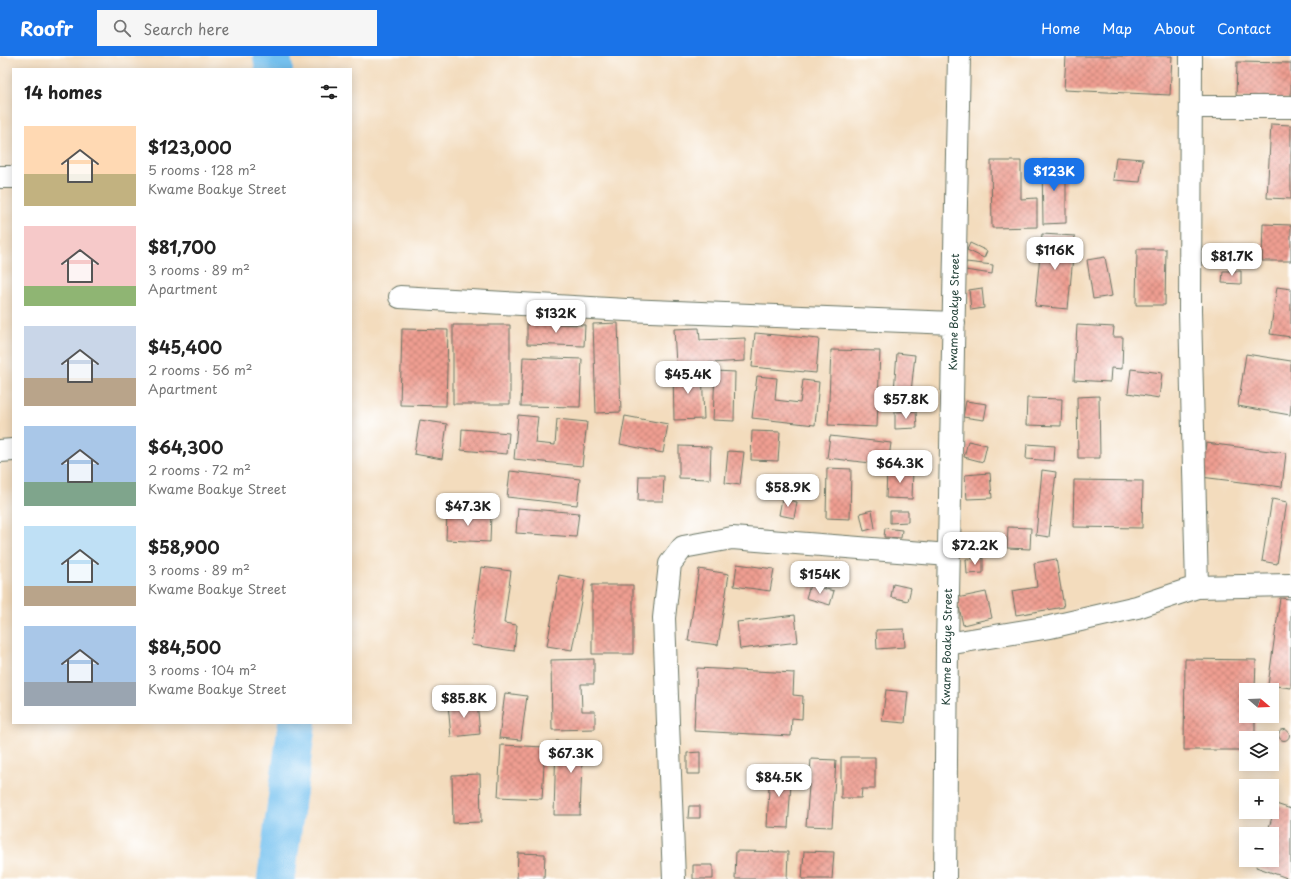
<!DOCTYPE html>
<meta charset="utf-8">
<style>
body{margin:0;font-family:"Playpen Sans",sans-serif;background:#f6f6f6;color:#222;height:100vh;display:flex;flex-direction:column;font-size:15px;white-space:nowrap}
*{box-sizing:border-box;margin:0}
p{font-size:13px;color:#767676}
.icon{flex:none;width:22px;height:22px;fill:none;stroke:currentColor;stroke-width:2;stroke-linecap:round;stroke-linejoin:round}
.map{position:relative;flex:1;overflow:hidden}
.drawer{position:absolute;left:12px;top:12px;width:340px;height:656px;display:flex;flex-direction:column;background:#fff;border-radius:0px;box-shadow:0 2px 10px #0003}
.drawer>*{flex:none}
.needle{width:26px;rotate:109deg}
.controls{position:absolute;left:1239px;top:627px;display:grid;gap:8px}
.controls a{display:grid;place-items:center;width:40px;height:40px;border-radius:0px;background:#fff;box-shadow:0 2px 10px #0003;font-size:20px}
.price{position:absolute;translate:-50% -34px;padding:0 9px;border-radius:8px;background:#fff;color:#222;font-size:13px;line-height:26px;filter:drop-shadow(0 1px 2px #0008)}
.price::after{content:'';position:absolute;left:50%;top:24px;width:12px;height:9px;margin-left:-6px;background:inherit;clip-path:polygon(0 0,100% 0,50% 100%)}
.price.on{background:#1a73e8;color:#fff}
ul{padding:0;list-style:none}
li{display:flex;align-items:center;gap:12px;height:100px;padding:0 12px}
li span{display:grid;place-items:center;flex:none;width:112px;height:80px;border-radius:0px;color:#555}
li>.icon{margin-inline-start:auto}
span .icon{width:48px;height:48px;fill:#fffc;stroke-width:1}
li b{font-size:17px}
h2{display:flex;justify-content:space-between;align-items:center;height:48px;padding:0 12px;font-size:17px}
header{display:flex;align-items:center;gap:24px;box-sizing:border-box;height:56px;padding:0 20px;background:#1a73e8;color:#fff}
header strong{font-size:19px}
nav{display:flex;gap:22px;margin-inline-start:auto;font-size:14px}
.search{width:280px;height:36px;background:#f6f6f6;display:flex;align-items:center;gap:10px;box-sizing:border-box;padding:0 14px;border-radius:0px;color:#767676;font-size:15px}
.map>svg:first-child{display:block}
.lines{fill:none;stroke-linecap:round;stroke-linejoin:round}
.river{stroke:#75c1ef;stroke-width:38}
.building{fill:url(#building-cross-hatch)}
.minor-casing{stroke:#697564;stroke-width:24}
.minor{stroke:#fff;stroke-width:22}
.labels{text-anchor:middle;stroke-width:4;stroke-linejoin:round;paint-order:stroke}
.street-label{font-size:11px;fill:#1f3d34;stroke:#fff}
</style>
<header>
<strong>Roofr</strong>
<div class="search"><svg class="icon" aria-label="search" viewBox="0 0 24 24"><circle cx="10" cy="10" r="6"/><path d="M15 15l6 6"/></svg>Search here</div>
<nav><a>Home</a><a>Map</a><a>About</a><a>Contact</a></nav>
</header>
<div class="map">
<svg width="1291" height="823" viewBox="0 0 1291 823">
<defs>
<pattern id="building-cross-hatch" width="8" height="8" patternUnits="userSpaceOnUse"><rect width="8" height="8" fill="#ef9e91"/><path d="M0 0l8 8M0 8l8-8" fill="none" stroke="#c18277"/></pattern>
</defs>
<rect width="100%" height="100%" fill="#fff"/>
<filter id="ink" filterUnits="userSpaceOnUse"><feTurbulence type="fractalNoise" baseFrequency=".025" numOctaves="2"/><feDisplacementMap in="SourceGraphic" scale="8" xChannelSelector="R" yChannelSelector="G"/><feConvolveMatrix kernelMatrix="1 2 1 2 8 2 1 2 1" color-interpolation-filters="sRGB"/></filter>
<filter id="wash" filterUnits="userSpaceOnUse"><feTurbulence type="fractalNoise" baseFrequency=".012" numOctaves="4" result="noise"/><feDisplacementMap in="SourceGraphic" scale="16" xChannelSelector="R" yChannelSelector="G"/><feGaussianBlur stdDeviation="0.9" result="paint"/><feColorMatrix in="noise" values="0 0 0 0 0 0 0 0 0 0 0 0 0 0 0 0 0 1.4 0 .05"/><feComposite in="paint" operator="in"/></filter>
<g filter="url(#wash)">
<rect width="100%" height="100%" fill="#f3dcbd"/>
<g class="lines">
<!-- river -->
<path class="river" d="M272,0L274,13
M276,823L297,667"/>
</g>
<g id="blocks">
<!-- building -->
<path class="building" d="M1066,0H1172L1170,39L1064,34Z
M1237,6L1291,7V43L1236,42Z
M1271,68L1291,69V143L1267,142Z
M1116,101L1143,103L1140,126L1113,124Z
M1042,104H1066V167L1043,168Z
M991,105H1021V143L1037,142V171L992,172Z
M1263,168L1291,169V205H1262Z
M1042,178L1075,180L1068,253L1035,250Z
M970,187L987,195L984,202L967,194Z
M1137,193H1166L1165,249H1136Z
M1105,201L1112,240L1093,243L1087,204Z
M966,206L993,209L992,218L965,214Z
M1223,215H1241V228L1222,227Z
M1277,231L1291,233V281L1270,278Z
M982,232L984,252L971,254L969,234Z
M527,267L585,269L584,290L527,288Z
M618,267L621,356L596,357L593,268Z
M453,269H510V348H453Z
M1077,269L1114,271L1113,281H1123L1122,313L1111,312L1110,326L1074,324Z
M699,272L700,284L745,282V305L676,309L674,273Z
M402,273L448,274L446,350L400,349Z
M755,277L819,283L816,317L752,311Z
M831,294L880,295L877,371L828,369Z
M897,297L915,299L911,336L894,335Z
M1246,298L1291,305V350L1290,359L1238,350Z
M523,301L582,303L580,351L521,350Z
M1131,313L1162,317L1159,342L1128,337Z
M702,314L704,363L674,364L673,315Z
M715,315L735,316L734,365L713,364Z
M757,320L777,322L775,344L800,347L803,324L819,326L815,369L752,362Z
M1099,340L1100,402H1078L1077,341Z
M1027,342L1062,343L1061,370L1026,369Z
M966,345L987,348L984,364L963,361Z
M916,355L917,372L895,373V356Z
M518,359L538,361L535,387L555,389L557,363L587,366L582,410L514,403Z
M625,360L668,368L663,397L620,388Z
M420,364L447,368L442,403L414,398Z
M462,373L509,377L507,398L461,394Z
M752,375L780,376L778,405L751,404Z
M830,380L891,387L888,409L827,402Z
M968,385L987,389L983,406L964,401Z
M1206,387L1286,397L1282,431L1201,421Z
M1027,388L1055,390L1054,405L1026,403Z
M679,390L711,391L710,423L679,422Z
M728,395L744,396L740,429L725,427Z
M827,412L851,413L850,463L826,462Z
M887,412L913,413L912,443L886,442Z
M1042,414L1056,416L1049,481L1036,479Z
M510,415L580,423L577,449L507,441Z
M990,417L992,442L967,443L965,419Z
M639,420H664L663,445H638Z
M1074,424L1143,425L1142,472L1073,471Z
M782,443L797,446L794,462L779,459Z
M1272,443L1287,446L1277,508L1262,505Z
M518,452L579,457L576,481L516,477Z
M872,454L875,472L864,475L860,457Z
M890,455H908V466L890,467Z
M447,456L491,458L490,486L446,484Z
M1008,471L1031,472L1030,493L1007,492Z
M885,472L902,474L901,482L884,481Z
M983,502V517L967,518L966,503Z
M1056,503L1064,551L1016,559L1012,535L1037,531L1034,507Z
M737,508L774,513L770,535L734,530Z
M481,511L511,515L504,567L517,569L514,595L471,589Z
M699,513L729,518L718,589L688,585Z
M559,519L585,524L572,594L547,590Z
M893,528L911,532L908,545L891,541Z
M592,529H633V598H592Z
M810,529L834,535L830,549L806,542Z
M986,536L992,562L963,569L957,542Z
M1280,542L1291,543V632L1268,629Z
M795,559L798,586L740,593L737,566Z
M904,573L905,591L877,593L876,574Z
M594,603V628H581L582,655H595V673L552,674L551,604Z
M1185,603L1256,604L1255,634H1246V660H1255V682H1246V694H1184Z
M697,612L794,617L793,639L803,640L802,663L792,662L791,680L694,675Z
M886,634L908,636L905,667L882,665Z
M505,637L527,640L521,684L499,682Z
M477,645L480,678L451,681L448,648Z
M1278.5 679a5.5 5.5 0 1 1 11 0a5.5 5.5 0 1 1-11 0Z
M556,685L598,686L597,706H582L580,759H554Z
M501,689L545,691L542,743L498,741Z
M700,696V718H687V697Z
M841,701H875V733H862L861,742H841Z
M811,703L836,704L832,771L806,770Z
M770,712L792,713L788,772L767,771Z
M480,718L481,766L453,767L452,719Z
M1276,748L1291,753V819L1290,823L1256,811L1258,804H1272V778H1267Z
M689,750H700V762H688Z
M736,795L788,796L787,823H735Z
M804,795L834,796L832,823H802Z
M518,797L545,798L544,823H517Z
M693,809H713V823H693Z"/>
</g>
</g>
<g filter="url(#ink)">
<use href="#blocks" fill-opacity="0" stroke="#697564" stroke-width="1"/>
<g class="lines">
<defs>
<path id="minor" d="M1191,0L1190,255L1197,531
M1191,51H1291
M0,121H13
M400,241L626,254L954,267
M0,395L13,394
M947,588L1050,571L1137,551L1197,531L1291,529
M674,823L664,562L670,508L683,491L732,482L949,499
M945,823L947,588L959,0"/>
</defs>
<!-- minor casing -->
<use href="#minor" class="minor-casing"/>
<!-- minor -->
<use href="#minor" class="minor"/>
</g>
</g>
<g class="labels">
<!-- street labels -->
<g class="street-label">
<text transform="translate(954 256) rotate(-89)" y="4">Kwame Boakye Street</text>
<text transform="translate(947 591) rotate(-89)" y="4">Kwame Boakye Street</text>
</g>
</g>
</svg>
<div class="controls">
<a><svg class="needle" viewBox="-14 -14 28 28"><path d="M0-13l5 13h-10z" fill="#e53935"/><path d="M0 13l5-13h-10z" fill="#767676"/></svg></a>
<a><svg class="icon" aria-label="layers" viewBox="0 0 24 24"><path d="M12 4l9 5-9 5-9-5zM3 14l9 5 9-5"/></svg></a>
<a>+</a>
<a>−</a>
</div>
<b class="price on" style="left:1054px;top:136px">$123K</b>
<b class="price" style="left:1055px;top:215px">$116K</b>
<b class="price" style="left:1232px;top:221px">$81.7K</b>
<b class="price" style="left:556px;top:278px">$132K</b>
<b class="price" style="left:688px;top:339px">$45.4K</b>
<b class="price" style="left:906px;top:364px">$57.8K</b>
<b class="price" style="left:900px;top:428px">$64.3K</b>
<b class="price" style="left:788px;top:452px">$58.9K</b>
<b class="price" style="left:468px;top:471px">$47.3K</b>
<b class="price" style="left:975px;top:510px">$72.2K</b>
<b class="price" style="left:820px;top:539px">$154K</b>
<b class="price" style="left:464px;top:663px">$85.8K</b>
<b class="price" style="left:571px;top:718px">$67.3K</b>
<b class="price" style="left:779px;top:742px">$84.5K</b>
<section class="drawer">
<h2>14 homes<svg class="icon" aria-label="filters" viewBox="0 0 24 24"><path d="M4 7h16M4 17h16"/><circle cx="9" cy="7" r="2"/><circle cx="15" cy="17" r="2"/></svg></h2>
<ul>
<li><span style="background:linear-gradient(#ffd9b3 60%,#c2b280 0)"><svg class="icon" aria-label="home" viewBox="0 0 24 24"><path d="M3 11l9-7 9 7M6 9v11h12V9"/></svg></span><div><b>$123,000</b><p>5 rooms · 128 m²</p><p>Kwame Boakye Street</p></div></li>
<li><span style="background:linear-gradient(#f6c9c9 75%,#8fb573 0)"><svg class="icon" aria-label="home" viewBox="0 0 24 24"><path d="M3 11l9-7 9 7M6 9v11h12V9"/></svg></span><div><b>$81,700</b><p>3 rooms · 89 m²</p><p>Apartment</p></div></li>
<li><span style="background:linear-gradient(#c9d6e8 65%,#b9a48a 0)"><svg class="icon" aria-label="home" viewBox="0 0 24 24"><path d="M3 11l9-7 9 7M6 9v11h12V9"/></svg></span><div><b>$45,400</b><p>2 rooms · 56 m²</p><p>Apartment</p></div></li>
<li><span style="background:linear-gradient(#a9c7e8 70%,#7fa58c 0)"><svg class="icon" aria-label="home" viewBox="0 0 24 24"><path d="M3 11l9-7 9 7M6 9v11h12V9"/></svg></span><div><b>$64,300</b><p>2 rooms · 72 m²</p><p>Kwame Boakye Street</p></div></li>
<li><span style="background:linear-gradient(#bfe0f5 75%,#b9a48a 0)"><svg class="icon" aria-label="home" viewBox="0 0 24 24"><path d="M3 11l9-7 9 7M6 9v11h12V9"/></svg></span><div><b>$58,900</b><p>3 rooms · 89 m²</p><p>Kwame Boakye Street</p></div></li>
<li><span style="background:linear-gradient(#a9c7e8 70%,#9aa5b1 0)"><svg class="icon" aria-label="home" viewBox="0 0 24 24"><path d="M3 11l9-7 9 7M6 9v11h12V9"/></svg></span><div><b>$84,500</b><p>3 rooms · 104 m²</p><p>Kwame Boakye Street</p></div></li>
</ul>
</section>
</div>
